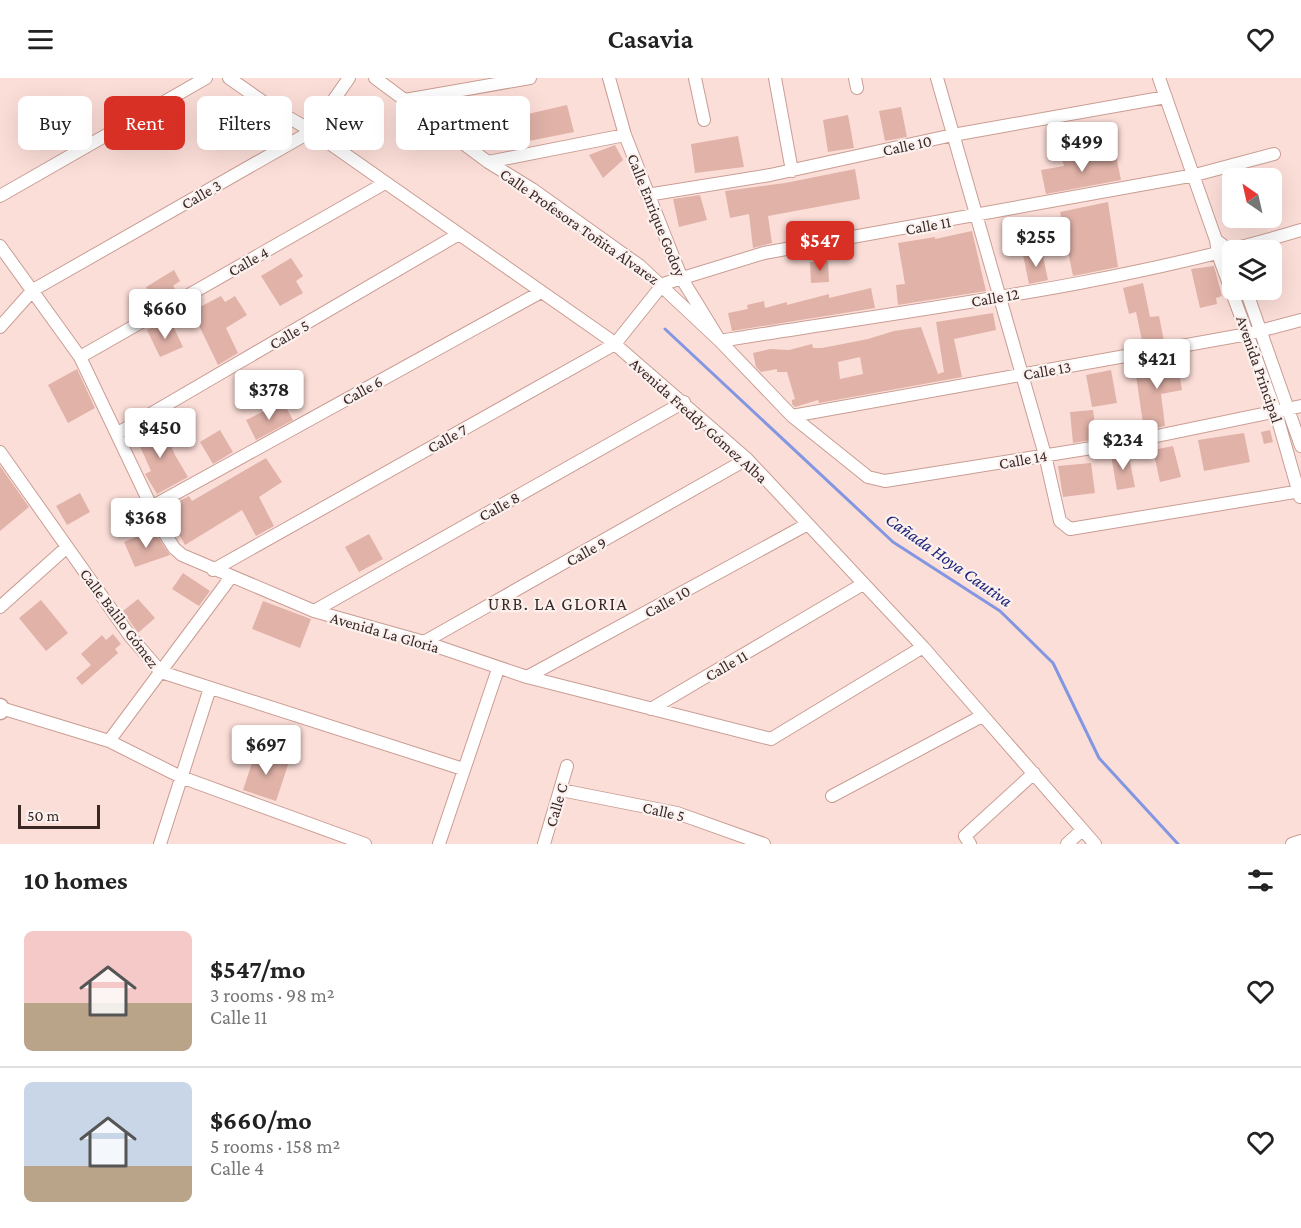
<!DOCTYPE html>
<meta charset="utf-8">
<style>
body{margin:0;font-family:"Crimson Pro",serif;background:#f6f6f6;color:#222;height:100vh;display:flex;flex-direction:column;font-size:22px;white-space:nowrap}
*{box-sizing:border-box;margin:0}
p{font-size:20px;color:#767676}
.icon{flex:none;width:33px;height:33px;fill:none;stroke:currentColor;stroke-width:2;stroke-linecap:round;stroke-linejoin:round}
.map{position:relative;height:766px;overflow:hidden}
.details{display:flex;flex-direction:column;background:#fff;flex:1}
.details>*{flex:none}
.hud{position:absolute;left:18px;top:18px;width:600px;height:54px;display:flex;gap:12px}
.needle{width:39px;rotate:326deg}
.tools{position:absolute;left:1222px;top:90px;display:grid;gap:12px}
.tools a{display:grid;place-items:center;width:60px;height:60px;border-radius:9px;background:#fff;box-shadow:0 6px 24px #0002;font-size:30px}
.scale{position:absolute;left:18px;bottom:15px;width:82px;box-sizing:border-box;padding-left:6px;border:3px solid #3a2825;border-top:0;font-size:16px;line-height:21px;white-space:nowrap;color:#3a2825;-webkit-text-stroke:4px #fbf1ef;paint-order:stroke}
.price{position:absolute;translate:-50% -51px;padding:0 14px;border-radius:6px;background:#fff;color:#222;font-size:20px;line-height:39px;filter:drop-shadow(0 2px 3px #0008)}
.price::after{content:'';position:absolute;left:50%;top:36px;width:18px;height:14px;margin-left:-9px;background:inherit;clip-path:polygon(0 0,100% 0,50% 100%)}
.price.active{background:#d93025;color:#fff}
ul{padding:0;list-style:none}
li{display:flex;align-items:center;gap:18px;height:150px;padding:0 24px}
li+li{border-top:2px solid #e0e0e0}
li span{display:grid;place-items:center;flex:none;width:168px;height:120px;border-radius:9px;color:#555}
li>.icon{margin-inline-start:auto}
span .icon{width:72px;height:72px;fill:#fffc;stroke-width:1}
li b{font-size:26px}
h2{display:flex;justify-content:space-between;align-items:center;height:72px;padding:0 24px;font-size:26px}
.tag{padding:0 21px;border-radius:9px;background:#fff;box-shadow:0 6px 24px #0002;font-size:21px;line-height:54px}
.tag.active{background:#d93025;color:#fff}
header{display:flex;justify-content:space-between;align-items:center;height:78px;padding:0 24px;background:#fff;font-size:27px;font-weight:600}
.map>svg:first-child{display:block}
.lines{fill:none;stroke-linecap:round;stroke-linejoin:round}
.stream{stroke:#8396e1;stroke-width:3}
.building{fill:#e0b2a8;fill-rule:evenodd}
.street-casing{stroke:#c99d93;stroke-width:14}
.secondary-casing{stroke:#c99d93;stroke-width:19}
.street{stroke:#fff;stroke-width:12}
.secondary{stroke:#fff;stroke-width:16}
.labels{text-anchor:middle;stroke-width:4.5;stroke-linejoin:round;paint-order:stroke}
.street-label{font-size:16px;fill:#3a2825;stroke:#fbf1ef}
.water-label{font-size:18px;font-style:italic;fill:#1d2378;stroke:#fbf1ef}
.neighbourhood-label{font-size:18px;letter-spacing:1.5px;fill:#3a2825;stroke:#fbf1ef}
</style>
<header><svg class="icon" aria-label="menu" viewBox="0 0 24 24"><path d="M4 6h16M4 12h16M4 18h16"/></svg>Casavia<svg class="icon" aria-label="heart" viewBox="0 0 24 24"><path d="M12 20l-8-8c-3-5 5-10 8-4 3-6 11-1 8 4z"/></svg></header>
<div class="map">
<svg width="1301" height="766" viewBox="0 0 1301 766">
<rect width="100%" height="100%" fill="#fcded8"/>
<g class="lines">
<!-- stream -->
<path class="stream" d="M665,251L893,464L1000,533L1053,585L1099,680L1178,766"/>
</g>
<!-- building -->
<path class="building" d="M567,27L574,54L524,64L525,68L499,70L491,40L519,38Z
M901,29L907,59L885,63L879,33Z
M848,37L854,70L828,74L823,42Z
M738,58L744,89L695,95L691,66Z
M615,67L623,82L603,100L589,77Z
M1115,73L1121,102L1046,116L1041,92L1064,88L1062,81L1082,75L1083,80Z
M855,91L860,121L768,138L772,165L753,170L749,136L730,140L725,113L785,105Z
M700,117L707,142L679,149L673,121Z
M1108,124L1118,189L1073,198L1060,134Z
M972,153L986,213L898,227L896,207L905,206L898,165L935,159V161Z
M1042,173L1048,202L1029,206L1023,177Z
M291,180L303,198L296,203L303,215L280,228L261,198Z
M828,183L829,204L811,205L810,184Z
M1214,188L1222,218L1216,220L1217,226L1200,230L1191,191Z
M174,192L180,203L173,208L177,214L157,226L146,209Z
M1143,205L1150,239L1159,238L1164,263L1143,267L1136,234L1129,236L1123,210Z
M871,210L875,230L732,253L728,235L748,231L747,227L764,223L765,230L787,224V227L829,216V220Z
M221,218L225,224L235,218L247,237L226,250L238,275L218,287L192,233Z
M993,235L996,252L954,261L962,299L819,325L818,322L795,329L792,326V322L795,321L787,294H777V291L761,294L756,289L753,275L770,271L789,272L812,266L813,270H822L868,261L894,253L921,249L938,296L944,294L936,244ZM860,279L863,296L840,301L838,284Z
M157,247L160,254L173,248L183,269L160,279L147,252Z
M1176,278L1182,312L1161,316L1165,348L1144,352L1135,291L1158,287L1157,281Z
M77,291L95,330L68,345L48,307Z
M1111,292L1117,325L1092,329L1086,297Z
M283,324L293,342L256,362L246,342Z
M1093,332L1097,361L1073,365L1070,334Z
M161,345L175,377L188,399L157,416L145,396L151,393L135,357Z
M220,352L233,374L213,386L200,364Z
M1270,352L1273,364L1264,366L1261,354Z
M1244,355L1250,384L1204,393L1198,362Z
M1173,368L1181,399L1160,404L1153,372Z
M1128,374L1135,409L1117,412L1111,377Z
M266,380L282,404L259,419L274,448L256,458L242,432L185,467L165,431L189,418L192,423Z
M1091,385L1095,415L1063,419L1058,388Z
M0,388L29,429L0,453Z
M80,415L90,434L67,447L56,428Z
M153,452L170,477L135,489L124,464Z
M369,456L383,481L359,494L345,469Z
M183,495L210,513L199,528L172,511Z
M138,521L155,540L138,555L123,533Z
M41,522L68,555L46,573L19,540Z
M263,523L311,541L300,570L252,551Z
M113,556L121,566L115,571L118,575L82,607L76,600L91,587L81,576L102,557L106,562Z
M256,673L289,684L276,723L243,712Z"/>
<g class="lines">
<defs>
<path id="street" d="M229,0L272,30L312,53L609,261L747,381L923,569L1095,766
M375,0L488,84L532,111L640,188L720,263C914,231 1113,209 1301,152
M609,0L625,57L682,201L720,263L792,338L868,399L885,403L1123,365L1301,328
M695,0L704,42
M775,0L792,93
M855,0L857,10
M937,0L1045,377L1060,443L1070,451L1301,413
M1159,0L1216,162
M405,22L530,0
M488,84L625,57
M647,117L770,97L953,57L1166,19
M0,118L206,0
M0,168L80,279L162,451L174,470L182,477L314,533L424,564L527,599L771,661L923,569
M1233,175L1216,162L1218,176L1276,335L1300,419
M1246,212L1301,368
M0,249L33,212L312,53L349,0
M80,279L385,105
M792,338L1248,256L1301,242
M118,355L459,156
M0,374L130,558L161,594L463,691
M153,428L541,214
M213,492L615,266L663,206L764,175L1195,97L1274,76
M0,529L67,469
M314,533L684,324
M424,564L747,381
M527,599L806,447
M1,630L109,663L181,699L365,766
M651,631L863,506
M109,663L231,499
M561,712L677,735L764,766
M832,718L982,638
M160,766L210,610
M439,766L498,591
M544,766L567,688
M970,766L965,758L1034,695
M1067,766L1082,752
M1292,766L1301,763"/>
<path id="secondary" d="M0,629V633"/>
</defs>
<!-- street casing -->
<use href="#street" class="street-casing"/>
<!-- secondary casing -->
<use href="#secondary" class="secondary-casing"/>
<!-- street -->
<use href="#street" class="street"/>
<!-- secondary -->
<use href="#secondary" class="secondary"/>
</g>
<g class="labels">
<!-- street labels -->
<g class="street-label">
<text transform="translate(907 67) rotate(-12)" y="6">Calle 10</text>
<text transform="translate(201 116) rotate(-30)" y="6">Calle 3</text>
<text transform="translate(657 137) rotate(68)" y="6">Calle Enrique Godoy</text>
<text transform="translate(928 147) rotate(-10)" y="6">Calle 11</text>
<text transform="translate(580 148) rotate(35)" y="6">Calle Profesora Toñita Álvarez</text>
<text transform="translate(248 183) rotate(-30)" y="6">Calle 4</text>
<text transform="translate(995 219) rotate(-10)" y="6">Calle 12</text>
<text transform="translate(289 256) rotate(-30)" y="6">Calle 5</text>
<text transform="translate(1260 291) rotate(71)" y="6">Avenida Principal</text>
<text transform="translate(1047 292) rotate(-10)" y="6">Calle 13</text>
<text transform="translate(362 312) rotate(-29)" y="6">Calle 6</text>
<text transform="translate(699 342) rotate(42)" y="6">Avenida Freddy Gómez Alba</text>
<text transform="translate(447 360) rotate(-29)" y="6">Calle 7</text>
<text transform="translate(1023 381) rotate(-10)" y="6">Calle 14</text>
<text transform="translate(499 428) rotate(-29)" y="6">Calle 8</text>
<text transform="translate(586 473) rotate(-29)" y="6">Calle 9</text>
<text transform="translate(667 523) rotate(-29)" y="6">Calle 10</text>
<text transform="translate(120 540) rotate(53)" y="6">Calle Balilo Gómez</text>
<text transform="translate(385 554) rotate(16)" y="6">Avenida La Gloria</text>
<text transform="translate(726 587) rotate(-30)" y="6">Calle 11</text>
<text transform="translate(556 727) rotate(-74)" y="6">Calle C</text>
<text transform="translate(664 733) rotate(13)" y="6">Calle 5</text>
</g>
<!-- water labels -->
<g class="water-label">
<text transform="translate(949 482) rotate(35)" y="6">Cañada Hoya Cautiva</text>
</g>
<!-- neighbourhood labels -->
<g class="neighbourhood-label">
<text x="558" y="532">URB. LA GLORIA</text>
</g>
</g>
</svg>
<div class="tools">
<a><svg class="needle" viewBox="-14 -14 28 28"><path d="M0-13l5 13h-10z" fill="#e53935"/><path d="M0 13l5-13h-10z" fill="#767676"/></svg></a>
<a><svg class="icon" aria-label="layers" viewBox="0 0 24 24"><path d="M12 4l9 5-9 5-9-5zM3 14l9 5 9-5"/></svg></a>
</div>
<div class="scale">50 m</div>
<b class="price" style="left:1082px;top:95px">$499</b>
<b class="price" style="left:1036px;top:190px">$255</b>
<b class="price active" style="left:820px;top:194px">$547</b>
<b class="price" style="left:165px;top:262px">$660</b>
<b class="price" style="left:1157px;top:312px">$421</b>
<b class="price" style="left:269px;top:343px">$378</b>
<b class="price" style="left:160px;top:381px">$450</b>
<b class="price" style="left:1123px;top:393px">$234</b>
<b class="price" style="left:146px;top:471px">$368</b>
<b class="price" style="left:266px;top:698px">$697</b>
<div class="hud">
<a class="tag">Buy</a>
<a class="tag active">Rent</a>
<a class="tag">Filters</a>
<a class="tag">New</a>
<a class="tag">Apartment</a>
</div>
</div>
<section class="details">
<h2>10 homes<svg class="icon" aria-label="filters" viewBox="0 0 24 24"><path d="M4 7h16M4 17h16"/><circle cx="9" cy="7" r="2"/><circle cx="15" cy="17" r="2"/></svg></h2>
<ul>
<li><span style="background:linear-gradient(#f6c9c9 60%,#b9a48a 0)"><svg class="icon" aria-label="home" viewBox="0 0 24 24"><path d="M3 11l9-7 9 7M6 9v11h12V9"/></svg></span><div><b>$547/mo</b><p>3 rooms · 98 m²</p><p>Calle 11</p></div><svg class="icon" aria-label="heart" viewBox="0 0 24 24"><path d="M12 20l-8-8c-3-5 5-10 8-4 3-6 11-1 8 4z"/></svg></li>
<li><span style="background:linear-gradient(#c9d6e8 70%,#b9a48a 0)"><svg class="icon" aria-label="home" viewBox="0 0 24 24"><path d="M3 11l9-7 9 7M6 9v11h12V9"/></svg></span><div><b>$660/mo</b><p>5 rooms · 158 m²</p><p>Calle 4</p></div><svg class="icon" aria-label="heart" viewBox="0 0 24 24"><path d="M12 20l-8-8c-3-5 5-10 8-4 3-6 11-1 8 4z"/></svg></li>
</ul>
</section>
